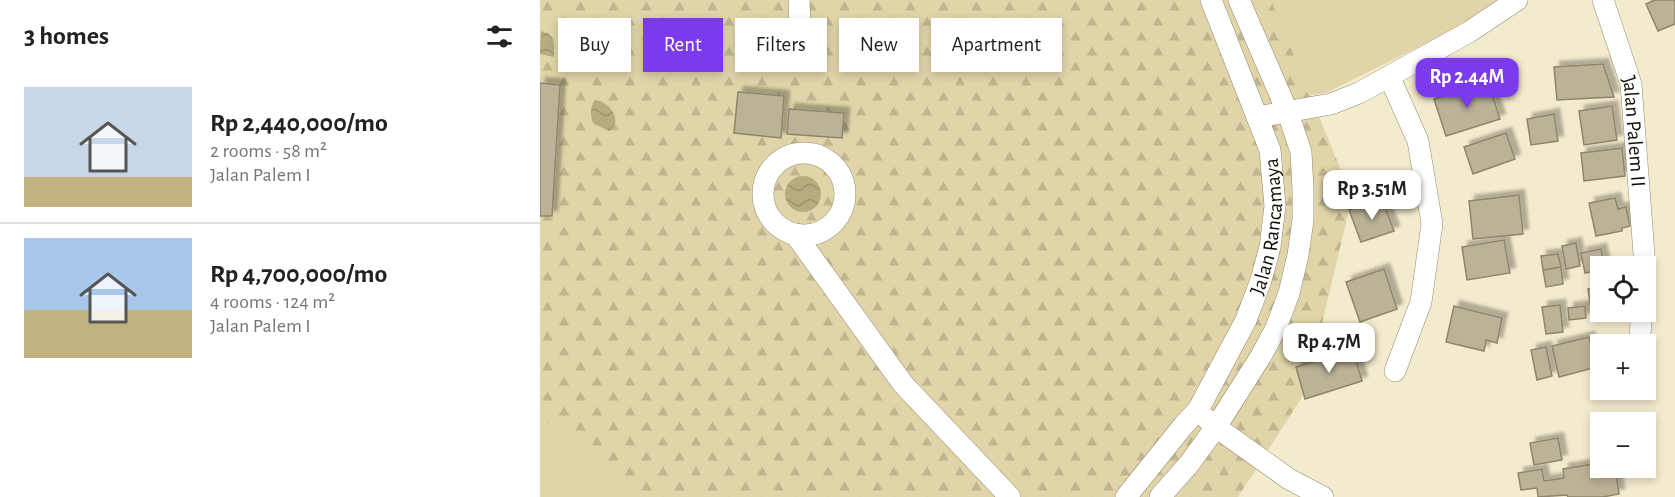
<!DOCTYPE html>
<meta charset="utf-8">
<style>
body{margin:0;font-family:"Alegreya Sans",sans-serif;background:#f6f6f6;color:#222;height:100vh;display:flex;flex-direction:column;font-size:22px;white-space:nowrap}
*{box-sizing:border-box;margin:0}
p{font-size:20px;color:#767676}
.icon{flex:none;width:33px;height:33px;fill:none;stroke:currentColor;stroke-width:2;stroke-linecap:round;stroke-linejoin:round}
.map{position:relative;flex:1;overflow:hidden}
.details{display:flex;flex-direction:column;background:#fff;width:540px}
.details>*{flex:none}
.hud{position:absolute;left:18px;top:18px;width:570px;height:54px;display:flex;gap:12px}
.fabs{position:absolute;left:1050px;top:256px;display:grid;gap:12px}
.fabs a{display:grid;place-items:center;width:66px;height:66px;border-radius:0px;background:#fff;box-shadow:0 3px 9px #0003;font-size:30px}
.price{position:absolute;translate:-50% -51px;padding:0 14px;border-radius:12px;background:#fff;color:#222;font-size:20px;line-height:39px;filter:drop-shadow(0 2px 3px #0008)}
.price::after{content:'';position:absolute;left:50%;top:36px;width:18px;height:14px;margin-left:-9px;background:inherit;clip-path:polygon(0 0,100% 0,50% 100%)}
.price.current{background:#7c3aed;color:#fff}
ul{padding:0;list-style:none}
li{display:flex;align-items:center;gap:18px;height:150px;padding:0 24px}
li+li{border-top:2px solid #e0e0e0}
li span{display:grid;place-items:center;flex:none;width:168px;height:120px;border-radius:0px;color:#555}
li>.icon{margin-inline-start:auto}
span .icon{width:72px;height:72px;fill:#fffc;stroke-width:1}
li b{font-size:26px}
h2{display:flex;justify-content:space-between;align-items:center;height:72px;padding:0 24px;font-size:26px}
.chip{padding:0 21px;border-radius:0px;background:#fff;box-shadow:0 3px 9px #0003;font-size:21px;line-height:54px}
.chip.current{background:#7c3aed;color:#fff}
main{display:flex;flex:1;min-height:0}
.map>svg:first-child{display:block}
.green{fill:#e0d4a8}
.forest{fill:url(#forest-firs)}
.water{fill:url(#water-waves)}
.building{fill:#bbb397;stroke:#8e866c;stroke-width:1.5;filter:url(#shadow)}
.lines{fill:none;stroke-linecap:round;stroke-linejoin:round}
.minor-casing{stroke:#928b70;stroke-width:22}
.minor{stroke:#fff;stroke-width:21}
.labels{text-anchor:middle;stroke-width:6;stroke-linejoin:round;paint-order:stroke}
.street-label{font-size:21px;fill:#110e05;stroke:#f3ebce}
</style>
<main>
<section class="details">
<h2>3 homes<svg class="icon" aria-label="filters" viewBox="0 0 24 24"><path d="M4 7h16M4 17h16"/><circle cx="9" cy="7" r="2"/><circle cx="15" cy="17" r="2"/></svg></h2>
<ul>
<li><span style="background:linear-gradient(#c9d6e8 75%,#c2b280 0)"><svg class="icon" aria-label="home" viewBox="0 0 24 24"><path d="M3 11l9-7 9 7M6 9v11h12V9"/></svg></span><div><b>Rp 2,440,000/mo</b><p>2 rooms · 58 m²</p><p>Jalan Palem I</p></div></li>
<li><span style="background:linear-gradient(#a9c7e8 60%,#c2b280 0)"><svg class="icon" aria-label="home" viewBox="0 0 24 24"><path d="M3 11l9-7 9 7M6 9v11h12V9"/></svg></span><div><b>Rp 4,700,000/mo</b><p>4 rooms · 124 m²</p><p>Jalan Palem I</p></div></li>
</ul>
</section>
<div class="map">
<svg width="1135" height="497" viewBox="0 0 1135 497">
<defs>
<pattern id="forest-firs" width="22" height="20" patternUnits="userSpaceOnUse" patternTransform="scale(1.5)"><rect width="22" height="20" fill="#e0d4a8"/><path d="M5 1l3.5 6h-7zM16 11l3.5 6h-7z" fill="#bfb58f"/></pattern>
<pattern id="water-waves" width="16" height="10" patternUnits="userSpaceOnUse" patternTransform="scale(1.5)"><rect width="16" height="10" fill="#b8ab7f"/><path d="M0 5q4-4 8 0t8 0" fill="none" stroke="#9d926c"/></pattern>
<filter id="shadow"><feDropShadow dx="5.5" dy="-5.5" stdDeviation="1.5" flood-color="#0004"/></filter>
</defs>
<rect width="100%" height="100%" fill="#f3ebce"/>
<!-- green -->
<path class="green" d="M671,0H968L963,5L786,93L749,98Z
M0,382L154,497H0Z"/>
<!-- forest -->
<path class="forest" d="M0,0H731L812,197L766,391L698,497H104L0,417Z"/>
<!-- water -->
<path class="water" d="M1,31C17,36 14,42 14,57L0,54Z
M55,100C68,101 85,120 69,131L53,123C50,115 50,107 55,100Z
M245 194a18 18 0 1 1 36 0a18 18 0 1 1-36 0Z"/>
<!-- building -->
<path class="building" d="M1115,0H1135V24L1118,31L1106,4Z
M1063,64L1074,97L1017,100L1014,67Z
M948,82L960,119L906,136L894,99Z
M0,83L20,85L12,216H0Z
M198,92L244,96L241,138L194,133Z
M1072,106L1077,140L1044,145L1039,111Z
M249,109L304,113L302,138L247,134Z
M1014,114L1018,141L991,145L987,119Z
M966,133L975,159L933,174L924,147Z
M1082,148L1085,176L1044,181L1041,153Z
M979,195L983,234L933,239L929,201Z
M1075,198L1078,209L1086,207L1090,226L1082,228V231L1056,236L1049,203Z
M842,199L854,231L821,242L809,210Z
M964,240L970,273L927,280L922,247Z
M1036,243L1040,266L1026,269L1022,246Z
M1061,249L1065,267H1060V270L1045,273L1041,253Z
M1018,254L1021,267L1003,270L1001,256Z
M1021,267L1023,284L1006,287L1003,270Z
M844,269L857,309L820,322L806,282Z
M1060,287V309L1051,310L1048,289Z
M1020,305L1023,332L1006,334L1002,307Z
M914,306L962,318L957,343L946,340L944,351L906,342Z
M1045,306L1046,318L1029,320L1028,308Z
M1049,337L1057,367L1019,377L1012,346Z
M1006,347L1012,376L997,380L991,350Z
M813,350L822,381L765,399L756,367Z
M1060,427V447L1055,448L1051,429Z
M1018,438L1022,460L994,465L990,443Z
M1060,463V468H1075L1079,494L1063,497H1028L1027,495L998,497L997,488L981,490L978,473L1002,469L1004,481L1024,478L1023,469Z"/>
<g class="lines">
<defs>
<g id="minor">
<path d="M259,0L261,59"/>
<path id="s1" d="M1063,0L1091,84L1105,267"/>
<path d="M850,78L878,141L892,224L881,302L855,371"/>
<path d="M717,117L791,104L819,93L929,32L977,0"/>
<circle cx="264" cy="194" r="41"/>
<path d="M255,234L363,384L470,497"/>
<path d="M1099,345L1102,312"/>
<path d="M667,419L676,427L749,479L783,497"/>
<path id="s2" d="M586,497L643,426L658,410L706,320L721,280L730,247L735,206L730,150L671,0"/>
<path d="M620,497L649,464L676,427L721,356L736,328L749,293L758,255L763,220V189L761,152L748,113L699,0"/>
</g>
</defs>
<!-- minor casing -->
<use href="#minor" class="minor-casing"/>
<!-- minor -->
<use href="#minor" class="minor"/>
</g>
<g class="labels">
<!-- street labels -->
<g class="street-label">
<text dy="7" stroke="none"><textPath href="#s1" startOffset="136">Jalan Palem II</textPath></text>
<text dy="7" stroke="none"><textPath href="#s2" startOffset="312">Jalan Rancamaya</textPath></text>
</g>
</g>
</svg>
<div class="fabs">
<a><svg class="icon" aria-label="locate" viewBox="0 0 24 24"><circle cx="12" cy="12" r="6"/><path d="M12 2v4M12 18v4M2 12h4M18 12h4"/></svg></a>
<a>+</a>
<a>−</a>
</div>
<b class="price current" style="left:927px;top:109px">Rp 2.44M</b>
<b class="price" style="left:832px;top:221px">Rp 3.51M</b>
<b class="price" style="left:789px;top:374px">Rp 4.7M</b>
<div class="hud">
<a class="chip">Buy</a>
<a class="chip current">Rent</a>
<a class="chip">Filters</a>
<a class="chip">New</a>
<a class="chip">Apartment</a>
</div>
</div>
</main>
